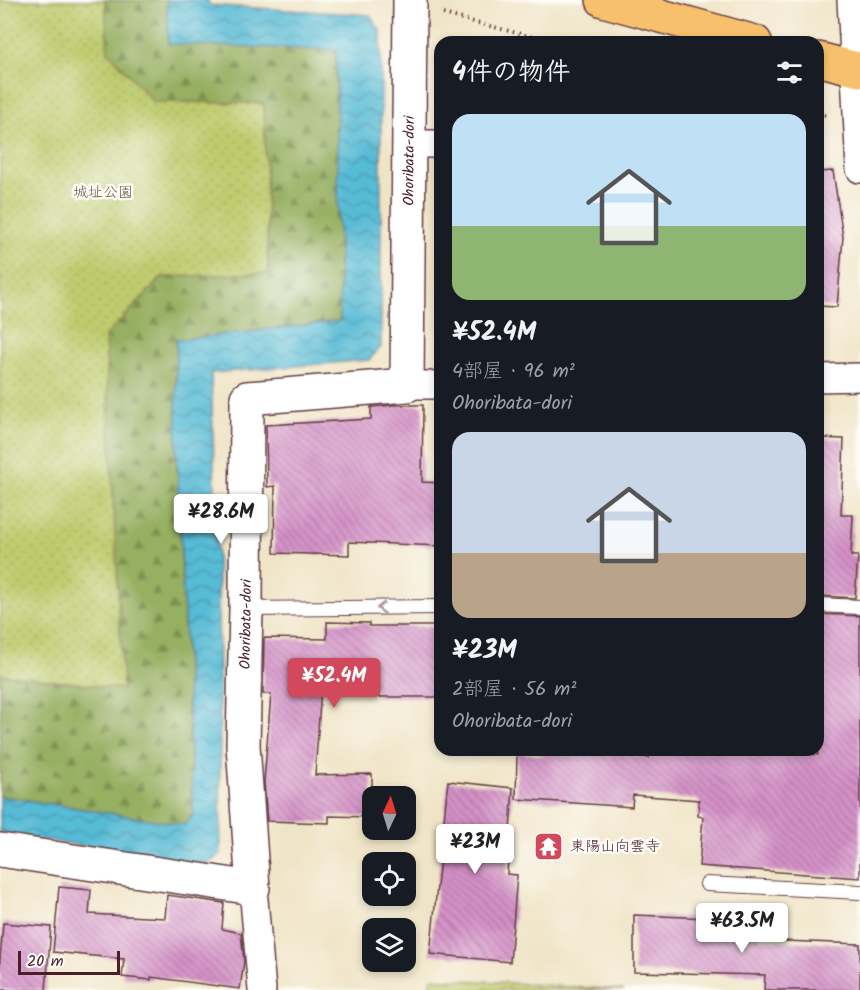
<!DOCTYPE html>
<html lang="ja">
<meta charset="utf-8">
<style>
body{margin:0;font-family:Kalam,"Klee One",sans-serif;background:#20242c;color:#f1f3f6;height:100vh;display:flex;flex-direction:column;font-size:22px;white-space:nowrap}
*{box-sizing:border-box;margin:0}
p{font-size:20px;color:#9ea1a6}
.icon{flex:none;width:33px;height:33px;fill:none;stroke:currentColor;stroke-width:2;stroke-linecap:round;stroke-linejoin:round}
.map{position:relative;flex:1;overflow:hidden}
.details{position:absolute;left:434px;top:36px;width:390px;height:720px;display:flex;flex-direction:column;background:#171b24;border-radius:18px;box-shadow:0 3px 9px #0003}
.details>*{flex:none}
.needle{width:39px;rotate:4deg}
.buttons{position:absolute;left:362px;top:786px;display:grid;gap:12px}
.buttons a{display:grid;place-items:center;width:54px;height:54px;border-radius:12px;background:#171b24;box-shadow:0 3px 9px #0003;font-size:30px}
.scale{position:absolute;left:18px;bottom:15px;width:102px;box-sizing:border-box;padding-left:6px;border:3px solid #4a1f2b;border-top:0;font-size:16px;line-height:21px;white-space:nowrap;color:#4a1f2b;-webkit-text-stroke:4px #fdfcf7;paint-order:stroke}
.price{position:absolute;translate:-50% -51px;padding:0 14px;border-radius:6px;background:#fff;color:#222;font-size:20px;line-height:39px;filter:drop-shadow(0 2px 3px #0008)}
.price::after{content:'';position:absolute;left:50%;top:36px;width:18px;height:14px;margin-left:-9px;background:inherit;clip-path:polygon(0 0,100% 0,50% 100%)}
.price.active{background:#d1495b;color:#fff}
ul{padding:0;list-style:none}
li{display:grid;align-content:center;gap:12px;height:318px;padding:0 18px}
li span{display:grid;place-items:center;height:186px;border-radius:18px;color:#555}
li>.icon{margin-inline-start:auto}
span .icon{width:108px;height:108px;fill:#fffc;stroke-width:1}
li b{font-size:26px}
h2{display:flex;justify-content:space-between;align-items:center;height:72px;padding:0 18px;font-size:26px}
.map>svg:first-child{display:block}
.forest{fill:url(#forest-firs);stroke:#706746;stroke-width:1.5}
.cemetery{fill:url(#cemetery-stones);stroke:#84754c;stroke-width:1.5}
.park{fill:url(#park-dots);stroke:#84754c;stroke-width:1.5}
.water{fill:url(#water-waves);stroke:#506d80;stroke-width:1.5}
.building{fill:url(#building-back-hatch)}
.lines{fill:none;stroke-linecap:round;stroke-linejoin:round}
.service-casing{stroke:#633d42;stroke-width:16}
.minor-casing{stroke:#633d42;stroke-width:30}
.tertiary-casing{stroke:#633d42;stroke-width:36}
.primary-casing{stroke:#633d42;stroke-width:36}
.path{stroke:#633d42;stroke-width:4;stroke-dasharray:1.5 4.5;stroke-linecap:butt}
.service{stroke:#fff;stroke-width:14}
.minor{stroke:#fff;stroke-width:27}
.tertiary{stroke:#fff;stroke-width:33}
.primary{stroke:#f7c06c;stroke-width:33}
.oneway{stroke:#ae9aa0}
.labels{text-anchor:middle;stroke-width:5;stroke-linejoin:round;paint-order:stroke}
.street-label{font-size:15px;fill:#4a1f2b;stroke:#fdfcf7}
.park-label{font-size:15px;fill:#6d533f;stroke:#fdfcf7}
.poi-label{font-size:15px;fill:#4a1f2b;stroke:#fdfcf7;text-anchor:start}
</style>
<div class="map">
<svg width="860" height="990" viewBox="0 0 860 990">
<defs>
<pattern id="forest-firs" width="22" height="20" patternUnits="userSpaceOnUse" patternTransform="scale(1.5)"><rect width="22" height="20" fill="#96af60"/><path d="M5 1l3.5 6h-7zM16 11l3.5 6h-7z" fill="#7c8e4f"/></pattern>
<pattern id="cemetery-stones" width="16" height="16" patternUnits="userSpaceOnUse" patternTransform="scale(1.5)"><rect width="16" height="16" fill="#becb6d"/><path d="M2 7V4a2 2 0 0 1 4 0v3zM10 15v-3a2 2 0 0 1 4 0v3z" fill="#a5ae5f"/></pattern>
<pattern id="park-dots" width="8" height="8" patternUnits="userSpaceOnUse" patternTransform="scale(1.5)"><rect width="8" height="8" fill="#becb6d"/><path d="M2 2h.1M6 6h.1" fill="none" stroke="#a5ae5f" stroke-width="1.8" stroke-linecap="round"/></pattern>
<pattern id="water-waves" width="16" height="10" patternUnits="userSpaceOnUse" patternTransform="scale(1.5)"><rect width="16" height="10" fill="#57bbd5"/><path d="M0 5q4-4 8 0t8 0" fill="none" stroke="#4a97ad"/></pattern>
<pattern id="building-back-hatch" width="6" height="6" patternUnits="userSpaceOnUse" patternTransform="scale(1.5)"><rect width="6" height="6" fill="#d491c7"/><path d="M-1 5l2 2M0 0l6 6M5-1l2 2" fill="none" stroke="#ae76a2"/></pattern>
</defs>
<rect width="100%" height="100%" fill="#fdfcf7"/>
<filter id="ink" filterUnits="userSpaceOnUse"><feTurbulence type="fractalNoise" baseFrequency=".0167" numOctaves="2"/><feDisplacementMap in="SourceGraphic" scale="12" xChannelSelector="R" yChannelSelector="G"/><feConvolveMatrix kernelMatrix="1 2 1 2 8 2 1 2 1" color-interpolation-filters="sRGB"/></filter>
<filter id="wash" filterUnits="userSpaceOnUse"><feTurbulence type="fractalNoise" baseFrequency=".008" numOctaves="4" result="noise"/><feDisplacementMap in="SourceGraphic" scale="24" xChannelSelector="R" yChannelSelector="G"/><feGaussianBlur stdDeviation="1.35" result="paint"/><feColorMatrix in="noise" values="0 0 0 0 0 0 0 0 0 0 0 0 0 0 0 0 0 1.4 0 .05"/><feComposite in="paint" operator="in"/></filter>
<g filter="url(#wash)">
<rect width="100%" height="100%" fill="#f0e4c6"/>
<!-- forest -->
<path class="forest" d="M105,0H167L169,44L336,49L340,321L176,341L177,461L193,814L185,826L0,796V674L123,689L104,337L162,277L268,272L264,103L153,102L107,51Z"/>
<!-- cemetery -->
<path class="cemetery" d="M432,978L620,990H624H430Z"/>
<!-- park -->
<path class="park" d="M0,0H105L108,51L153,102L264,103L268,273L162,277L105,337L123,689L0,674Z"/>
<!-- water -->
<path class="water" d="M167,0H208L209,5L370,15L381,32V347L369,360L211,373L218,581L221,853L207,865L0,833V796L185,825L193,814L177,461L176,340L340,321L336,50L168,44Z"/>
<g id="blocks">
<!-- building -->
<path class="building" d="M833,171L843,237L837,307L818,306V172Z
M394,405H423L422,482L440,483V546L349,542V555L274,553L275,486L267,487L266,425L371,419V407Z
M818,438L844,439L841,515H853L851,556H858L855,598L818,596Z
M818,614L860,616V878L699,866L703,817L698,816L699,800L633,795L632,807L516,799L517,752L543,756L544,750H607L649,758L650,750H761L818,755Z
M327,622L369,623V626H440V697H376V688L321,687L315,775L372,774V817L329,816V823L267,821L264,782L271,694H263L264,638L327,639Z
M448,781L513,788L507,874L517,875L510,962L430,954Z
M59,887L91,890L89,914L165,918L167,895L224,903L222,929L241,933L244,961L240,989L151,977V980L122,977L124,959L53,952Z
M634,915L760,920V940L860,944V990H764L765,975L634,972Z
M3,923L51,927L46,990H0V959Z"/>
</g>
</g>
<g filter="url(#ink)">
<use href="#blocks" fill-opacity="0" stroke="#633d42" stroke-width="1.5"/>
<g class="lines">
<defs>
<path id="service" d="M818,605L860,607
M246,609L440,607
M707,884L860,892"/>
<path id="minor" d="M851,0L860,169
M409,144H440
M818,378L860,377
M407,385H440
M253,888L262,990"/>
<g id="tertiary">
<path id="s1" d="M0,850L253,888L243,745L246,609L247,398L407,385L410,0"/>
</g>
<path id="primary" d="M603,0L755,42
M818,59L860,70"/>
</defs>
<!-- service casing -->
<use href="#service" class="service-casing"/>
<!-- minor casing -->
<use href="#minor" class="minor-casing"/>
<!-- tertiary casing -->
<use href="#tertiary" class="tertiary-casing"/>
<!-- primary casing -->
<use href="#primary" class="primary-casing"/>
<!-- path -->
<path class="path" d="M443,14L552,42
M818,113L826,115"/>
<!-- service -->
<use href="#service" class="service"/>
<!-- minor -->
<use href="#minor" class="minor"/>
<!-- tertiary -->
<use href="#tertiary" class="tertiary"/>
<!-- primary -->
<use href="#primary" class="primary"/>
</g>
<!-- one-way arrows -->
<defs><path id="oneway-chevron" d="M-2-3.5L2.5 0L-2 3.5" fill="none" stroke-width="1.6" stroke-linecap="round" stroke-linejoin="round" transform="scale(1.5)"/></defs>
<use class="oneway" href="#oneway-chevron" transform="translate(381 608) rotate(180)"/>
</g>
<!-- icons -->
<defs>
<symbol id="temple-square" viewBox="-11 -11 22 22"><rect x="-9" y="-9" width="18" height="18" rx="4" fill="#d1495b" stroke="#fdfcf7"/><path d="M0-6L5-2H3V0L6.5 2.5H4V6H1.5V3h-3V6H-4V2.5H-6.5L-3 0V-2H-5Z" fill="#fff"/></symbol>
</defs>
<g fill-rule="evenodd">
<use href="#temple-square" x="532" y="830" width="33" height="33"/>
</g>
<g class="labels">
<!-- street labels -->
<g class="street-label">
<text dy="5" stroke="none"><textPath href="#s1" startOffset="1131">Ohoribata-dori</textPath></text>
<text dy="5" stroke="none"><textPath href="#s1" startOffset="520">Ohoribata-dori</textPath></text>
</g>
<!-- park labels -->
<g class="park-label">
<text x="103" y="197">城址公園</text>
</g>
<!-- poi labels -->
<g class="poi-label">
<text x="570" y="851">東陽山向雲寺</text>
</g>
</g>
</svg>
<div class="buttons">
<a><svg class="needle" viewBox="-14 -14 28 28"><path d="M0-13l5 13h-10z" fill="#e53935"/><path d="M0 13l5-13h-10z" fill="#9ea1a6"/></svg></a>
<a><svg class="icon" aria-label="locate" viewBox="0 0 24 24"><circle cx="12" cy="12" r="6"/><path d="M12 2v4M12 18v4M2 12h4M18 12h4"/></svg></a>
<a><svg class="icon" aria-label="layers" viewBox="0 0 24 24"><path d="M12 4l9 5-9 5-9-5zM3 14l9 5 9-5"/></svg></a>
</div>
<div class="scale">20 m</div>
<b class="price" style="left:221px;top:545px">¥28.6M</b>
<b class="price active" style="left:334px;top:709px">¥52.4M</b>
<b class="price" style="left:475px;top:875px">¥23M</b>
<b class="price" style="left:742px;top:954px">¥63.5M</b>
<section class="details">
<h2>4件の物件<svg class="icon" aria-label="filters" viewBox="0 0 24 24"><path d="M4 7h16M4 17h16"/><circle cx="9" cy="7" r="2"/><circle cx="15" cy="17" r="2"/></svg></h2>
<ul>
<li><span style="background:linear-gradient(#bfe0f5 60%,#8fb573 0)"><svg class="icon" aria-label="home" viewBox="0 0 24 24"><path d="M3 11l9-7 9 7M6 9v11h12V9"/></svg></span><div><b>¥52.4M</b><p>4部屋 · 96 m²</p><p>Ohoribata-dori</p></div></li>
<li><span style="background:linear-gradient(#c9d6e8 65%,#b9a48a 0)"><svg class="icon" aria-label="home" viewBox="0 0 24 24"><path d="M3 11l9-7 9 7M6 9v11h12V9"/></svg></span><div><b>¥23M</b><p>2部屋 · 56 m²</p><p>Ohoribata-dori</p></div></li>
</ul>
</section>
</div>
